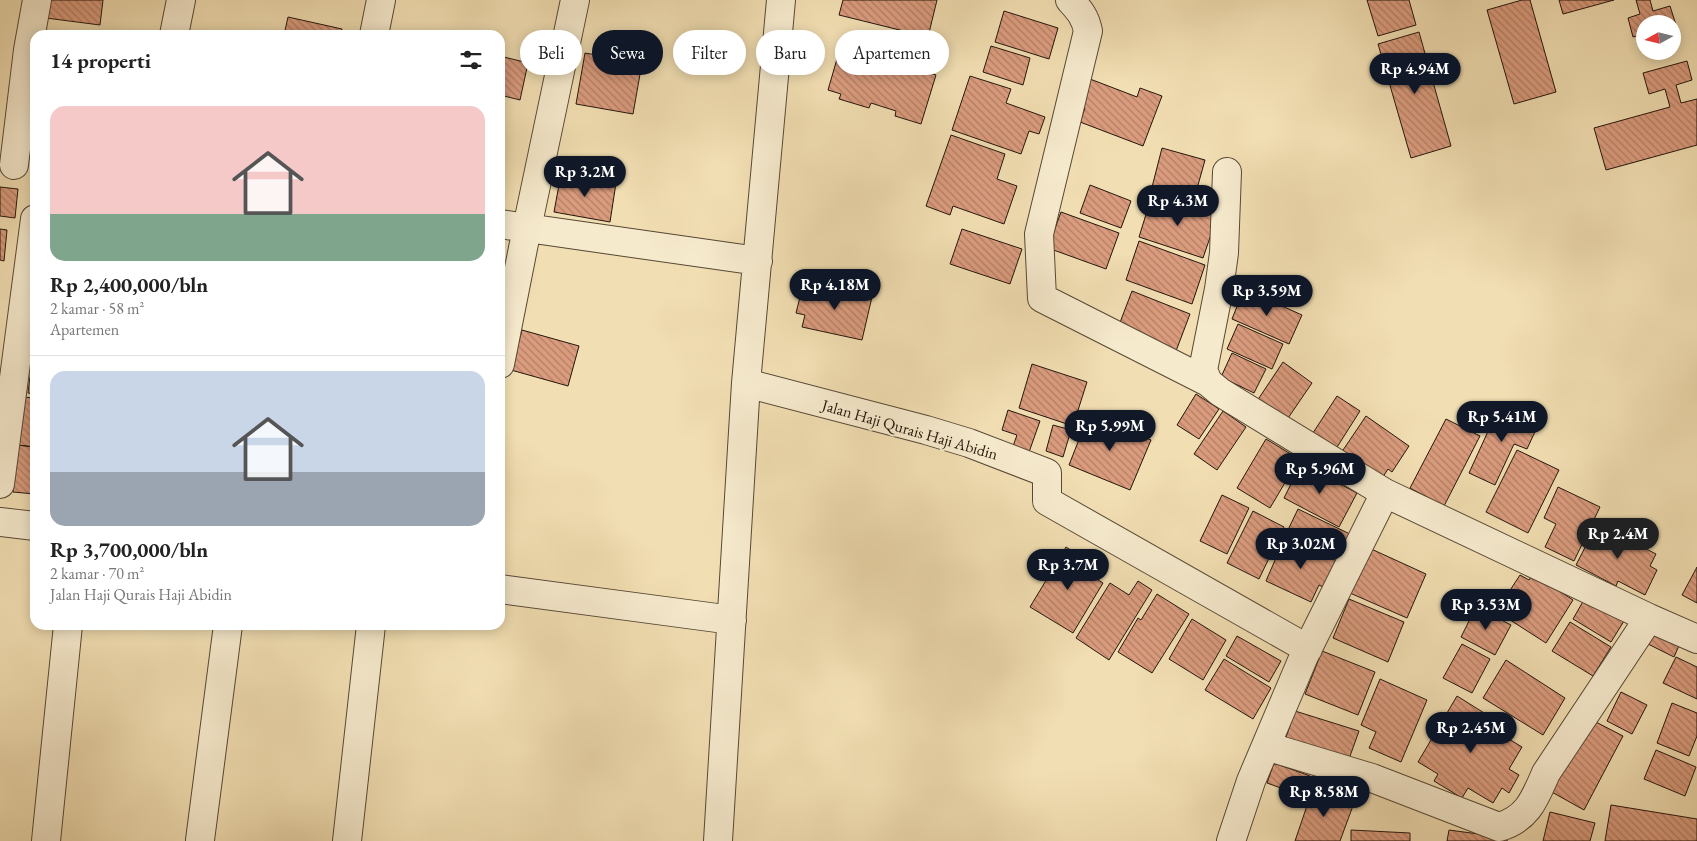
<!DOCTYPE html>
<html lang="id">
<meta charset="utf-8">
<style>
body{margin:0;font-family:"EB Garamond",serif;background:#f2f2f2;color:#222;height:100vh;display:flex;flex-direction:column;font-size:19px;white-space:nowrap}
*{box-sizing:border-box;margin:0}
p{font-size:16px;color:#767676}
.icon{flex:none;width:28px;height:28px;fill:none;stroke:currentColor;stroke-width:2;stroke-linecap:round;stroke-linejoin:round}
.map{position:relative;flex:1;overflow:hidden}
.details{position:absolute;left:30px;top:30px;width:475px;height:600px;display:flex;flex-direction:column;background:#fff;border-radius:15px;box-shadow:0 2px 12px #0003}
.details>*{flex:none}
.top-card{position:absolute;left:520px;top:30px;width:475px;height:45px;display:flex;gap:10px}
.needle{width:32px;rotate:262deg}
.tools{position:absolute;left:1636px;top:15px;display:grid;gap:10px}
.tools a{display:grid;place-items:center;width:45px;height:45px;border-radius:50%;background:#fff;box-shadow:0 2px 12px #0003;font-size:25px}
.price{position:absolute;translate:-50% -42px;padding:0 11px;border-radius:18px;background:#111827;color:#fff;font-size:16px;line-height:32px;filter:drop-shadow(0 1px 2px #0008)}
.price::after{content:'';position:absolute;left:50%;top:30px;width:15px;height:11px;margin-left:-8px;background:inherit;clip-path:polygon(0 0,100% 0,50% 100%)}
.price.active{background:#222;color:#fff}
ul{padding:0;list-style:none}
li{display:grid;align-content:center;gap:10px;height:265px;padding:0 20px}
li+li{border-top:1px solid #e0e0e0}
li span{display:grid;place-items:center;height:155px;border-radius:15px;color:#555}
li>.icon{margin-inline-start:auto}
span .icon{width:90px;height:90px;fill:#fffc;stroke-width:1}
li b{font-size:21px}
h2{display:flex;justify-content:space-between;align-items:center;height:60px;padding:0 20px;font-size:21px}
.chip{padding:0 18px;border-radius:22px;background:#fff;box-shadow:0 2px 12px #0003;font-size:18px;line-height:45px}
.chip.active{background:#111827;color:#fff}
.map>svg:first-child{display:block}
.building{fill:url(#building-back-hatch);stroke:#24160c}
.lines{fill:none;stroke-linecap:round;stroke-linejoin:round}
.minor-casing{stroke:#574836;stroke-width:30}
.minor{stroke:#f6eacd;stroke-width:28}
.labels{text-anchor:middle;stroke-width:4;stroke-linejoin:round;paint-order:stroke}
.street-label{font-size:16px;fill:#24160c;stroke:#f6eacd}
</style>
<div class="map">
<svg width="1697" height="841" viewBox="0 0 1697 841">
<defs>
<pattern id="building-back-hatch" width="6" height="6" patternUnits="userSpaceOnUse" patternTransform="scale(1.25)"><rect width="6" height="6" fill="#db9c7e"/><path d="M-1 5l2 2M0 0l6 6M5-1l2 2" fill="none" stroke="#b17e66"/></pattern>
</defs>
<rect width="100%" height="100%" fill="#f1deb2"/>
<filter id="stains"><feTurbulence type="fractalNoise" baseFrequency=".004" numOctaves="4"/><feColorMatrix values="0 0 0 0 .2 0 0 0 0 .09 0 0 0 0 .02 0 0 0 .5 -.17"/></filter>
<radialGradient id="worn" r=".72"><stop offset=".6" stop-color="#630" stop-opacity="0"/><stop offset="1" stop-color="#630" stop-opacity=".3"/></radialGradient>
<!-- building -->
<path class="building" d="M48,0H103L100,25L46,18Z
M843,0H937L928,37L839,15Z
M1367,0H1409L1416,25L1378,36Z
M1522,0H1530L1556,92L1514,104L1487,10Z
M1559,0H1614L1563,14Z
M1636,0H1650L1653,11L1670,6L1676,25L1645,24V34L1633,37L1628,18L1640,14Z
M1004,11L1058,28L1049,59L995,42Z
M288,17L342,29L340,35H284Z
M1419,32L1451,146L1411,158L1378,44Z
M841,45L936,75L921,124L895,116L896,111L871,103L869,108L839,99L841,94L828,90Z
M991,46L1030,58L1023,85L983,72Z
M585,53L642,63L633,114L576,104Z
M500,56L528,63L520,100L500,95Z
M1687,61L1692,80L1676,85L1681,103L1697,99V145L1606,170L1594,128L1670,107L1665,89L1649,94L1643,73Z
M970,76L1011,89L1006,103L1045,117L1039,134L1029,131L1021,154L952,130Z
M1090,79L1137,97L1140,88L1162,96L1143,146L1080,122L1085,108L1080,106Z
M951,135L1005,154L997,179L1017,186L1004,224L953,206L950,215L926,206Z
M1162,148L1205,160L1193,203L1151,191Z
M561,174L616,183L610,222L554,212Z
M1090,185L1131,201L1121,228L1080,213Z
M0,187L18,189L15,218L0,216Z
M1152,195L1217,217L1203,258L1139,237Z
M1061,212L1119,233L1106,269L1048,248Z
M0,229L7,230L4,261L0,260Z
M962,229L1022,249L1010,284L950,264Z
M1139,241L1205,265L1192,304L1126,280Z
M811,284L872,297L862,340L802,327L805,315L796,313L801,293L809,295Z
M1244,289L1302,315L1289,344L1232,319Z
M1132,291L1190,314L1176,351L1116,333Z
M1238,324L1283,344L1272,369L1227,349Z
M522,330L579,346L568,386L511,370Z
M33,352H35V394L28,393Z
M1232,353L1266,369L1254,393L1221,377Z
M1283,362L1312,383L1284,424L1255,404Z
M1032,364L1087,382L1073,426L1019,408Z
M1196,394L1219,409L1199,439L1177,425Z
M1337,396L1360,411L1332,455L1309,439Z
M22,397L35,398V447L17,445Z
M1500,405L1539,423L1527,449L1514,444L1495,485L1469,473Z
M1008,410L1040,421L1028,455L1012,449L1017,435L1002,430Z
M1223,411L1246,427L1217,470L1194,454Z
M1089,414L1151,440L1130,490L1069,465Z
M1366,416L1409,446L1392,472L1388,469L1379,483L1337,459Z
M1446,419L1480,436L1444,506L1410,488Z
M1053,425L1071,430L1063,457L1046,451Z
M1266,439L1299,459L1270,508L1237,488Z
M17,445L35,447V494L13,492Z
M1517,450L1559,470L1528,533L1486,512Z
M1301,464L1357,493L1339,527L1284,498Z
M1558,487L1600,507L1574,561L1545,547L1556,524L1544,518Z
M1222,495L1249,508L1227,554L1200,541Z
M1298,509L1354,536L1342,561L1286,534Z
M1253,511L1284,527L1259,579L1227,563Z
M1597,524L1656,554L1650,566L1657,570L1645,595L1618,581L1616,586L1576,565Z
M1285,537L1337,561L1325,588L1319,585L1311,602L1266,581Z
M1066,547L1097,567L1092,576L1103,583L1073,633L1030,607Z
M1369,548L1426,574L1407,618L1350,593Z
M1697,567V603L1682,595Z
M1533,574L1573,600L1546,643L1507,618L1515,604L1505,598L1520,575L1529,580Z
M1138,581L1152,590L1109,660L1076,638L1110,583L1129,595Z
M1157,594L1189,614L1152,673L1118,652L1138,618L1141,620Z
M1585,598L1624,621L1611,642L1573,619Z
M1349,599L1404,622L1388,662L1333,638Z
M1476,607L1511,625L1495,655L1461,637Z
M1192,619L1226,640L1203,680L1169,659Z
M1570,622L1611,647L1593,676L1552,651Z
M1654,625L1682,639L1674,657L1646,643Z
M1237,636L1281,661L1269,682L1226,656Z
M1462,644L1490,659L1472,693L1443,678Z
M1322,651L1375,672L1358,715L1305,694Z
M1676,657L1697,667V699L1663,683Z
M1224,659L1271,688L1253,719L1205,690Z
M1506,660L1565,698L1543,735L1483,698Z
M1380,679L1427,700L1401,762L1369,748L1376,732L1361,725Z
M1621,692L1647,705L1632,734L1607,721Z
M1457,696L1489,716L1484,724L1522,747L1509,769L1519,775L1509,793L1502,788L1493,803L1468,788L1462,798L1434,781L1438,774L1418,762Z
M1672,703L1697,713V736L1689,756L1657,743Z
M1295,711L1359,731L1344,773L1281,752Z
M1588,718L1623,736L1584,810L1550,791Z
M1656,750L1696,767L1685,796L1644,779Z
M1274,763L1310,776L1303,796L1267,783Z
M1313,788L1354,803L1340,841H1295Z
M1611,805L1697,819V841H1605Z
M1550,812L1595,823L1590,841H1543Z
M1351,830L1410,833V841H1351Z
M1449,830L1508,838L1507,841H1447Z"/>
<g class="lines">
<defs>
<path id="minor" d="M1070,0C1079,10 1085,16 1088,31L1039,234L1042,298L1208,382
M174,35L181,0
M374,35L381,0
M14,165L28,50L37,0
M1227,172L1224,253L1219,289L1203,370L1208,382L1220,392L1385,493L1649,618L1697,639
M500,224L527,228L575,0
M500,364L527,228L758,261
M746,383L926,430L969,443L1047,473V501L1308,649
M0,484L35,219
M0,522L35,526
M500,589L732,620
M1266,746L1372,778L1499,827C1528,819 1535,798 1546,773L1649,618
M200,840L228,625
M46,841L68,625
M347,841L371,625
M718,841L746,383L781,0
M1231,841L1251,781L1304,656L1385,493"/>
</defs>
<!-- minor casing -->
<use href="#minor" class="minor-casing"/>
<!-- minor -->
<use href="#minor" class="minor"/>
</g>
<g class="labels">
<!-- street labels -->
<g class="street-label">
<text transform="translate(910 429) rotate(16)" y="6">Jalan Haji Qurais Haji Abidin</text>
</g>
</g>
<rect width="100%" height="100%" filter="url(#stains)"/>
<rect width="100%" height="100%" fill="url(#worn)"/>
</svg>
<div class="tools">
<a><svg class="needle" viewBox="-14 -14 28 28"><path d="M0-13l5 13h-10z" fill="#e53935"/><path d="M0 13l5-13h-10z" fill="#767676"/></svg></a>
</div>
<b class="price" style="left:1415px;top:95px">Rp 4.94M</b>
<b class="price" style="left:585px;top:198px">Rp 3.2M</b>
<b class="price" style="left:1178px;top:227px">Rp 4.3M</b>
<b class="price" style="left:835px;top:311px">Rp 4.18M</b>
<b class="price" style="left:1267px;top:317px">Rp 3.59M</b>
<b class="price" style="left:1502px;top:443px">Rp 5.41M</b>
<b class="price" style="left:1110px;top:452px">Rp 5.99M</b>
<b class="price" style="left:1320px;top:495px">Rp 5.96M</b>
<b class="price active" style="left:1618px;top:560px">Rp 2.4M</b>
<b class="price" style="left:1301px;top:570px">Rp 3.02M</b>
<b class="price" style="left:1068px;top:591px">Rp 3.7M</b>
<b class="price" style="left:1486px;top:631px">Rp 3.53M</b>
<b class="price" style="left:1471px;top:754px">Rp 2.45M</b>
<b class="price" style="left:1324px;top:818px">Rp 8.58M</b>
<div class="top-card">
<a class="chip">Beli</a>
<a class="chip active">Sewa</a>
<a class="chip">Filter</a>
<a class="chip">Baru</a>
<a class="chip">Apartemen</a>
</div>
<section class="details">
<h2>14 properti<svg class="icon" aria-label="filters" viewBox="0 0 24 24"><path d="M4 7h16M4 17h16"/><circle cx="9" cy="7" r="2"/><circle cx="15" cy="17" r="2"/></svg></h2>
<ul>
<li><span style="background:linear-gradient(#f6c9c9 70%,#7fa58c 0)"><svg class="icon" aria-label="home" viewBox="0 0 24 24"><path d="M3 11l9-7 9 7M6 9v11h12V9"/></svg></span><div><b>Rp 2,400,000/bln</b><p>2 kamar · 58 m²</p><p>Apartemen</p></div></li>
<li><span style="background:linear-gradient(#c9d6e8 65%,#9aa5b1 0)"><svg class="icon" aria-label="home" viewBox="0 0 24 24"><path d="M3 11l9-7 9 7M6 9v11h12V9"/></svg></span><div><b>Rp 3,700,000/bln</b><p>2 kamar · 70 m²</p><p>Jalan Haji Qurais Haji Abidin</p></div></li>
</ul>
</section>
</div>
